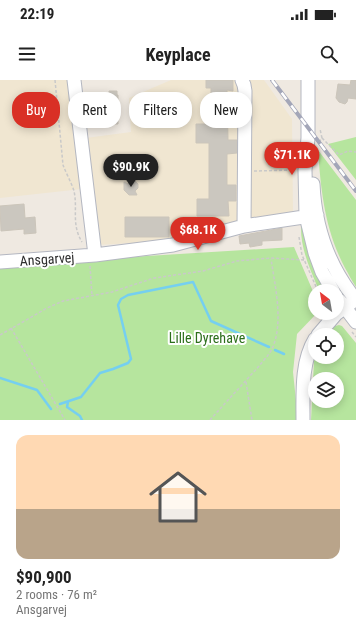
<!DOCTYPE html>
<meta charset="utf-8">
<style>
body{margin:0;font-family:"Roboto Condensed",sans-serif;background:#f2f2f2;color:#222;height:100vh;display:flex;flex-direction:column;font-size:15px;white-space:nowrap}
*{box-sizing:border-box;margin:0}
p{font-size:13px;color:#767676}
.icon{flex:none;width:22px;height:22px;fill:none;stroke:currentColor;stroke-width:2;stroke-linecap:round;stroke-linejoin:round}
.map{position:relative;height:340px;overflow:hidden}
.side{display:flex;flex-direction:column;background:#fff;flex:1}
.side>*{flex:none}
.guide{position:absolute;left:12px;top:12px;width:332px;height:36px;display:flex;gap:8px}
.needle{width:26px;rotate:329deg}
.fabs{position:absolute;left:308px;top:204px;display:grid;gap:8px}
.fabs a{display:grid;place-items:center;width:36px;height:36px;border-radius:50%;background:#fff;box-shadow:0 2px 10px #0003;font-size:20px}
.price{position:absolute;translate:-50% -34px;padding:0 9px;border-radius:14px;background:#d93025;color:#fff;font-size:13px;line-height:26px;filter:drop-shadow(0 1px 2px #0008)}
.price::after{content:'';position:absolute;left:50%;top:24px;width:12px;height:9px;margin-left:-6px;background:inherit;clip-path:polygon(0 0,100% 0,50% 100%)}
.price.active{background:#222;color:#fff}
ul{padding:0;list-style:none}
li{display:grid;align-content:center;gap:8px;height:212px;padding:0 16px}
li span{display:grid;place-items:center;height:124px;border-radius:12px;color:#555}
li>.icon{margin-inline-start:auto}
span .icon{width:72px;height:72px;fill:#fffc;stroke-width:1}
li b{font-size:17px}
.tag{padding:0 14px;border-radius:16px;background:#fff;box-shadow:0 2px 10px #0003;font-size:14px;line-height:36px}
.tag.active{background:#d93025;color:#fff}
.status{display:flex;justify-content:space-between;align-items:center;height:28px;padding:0 20px;background:#fff;direction:ltr}
.status svg{height:11px;fill:currentColor}
header{display:flex;justify-content:space-between;align-items:center;height:52px;padding:0 16px;background:#fff;font-size:18px;font-weight:700}
.map>svg:first-child{display:block}
.education{fill:#f0e6d1}
.green{fill:#b6e59e;fill-rule:evenodd}
.lines{fill:none;stroke-linecap:round;stroke-linejoin:round}
.stream{stroke:#75cff0;stroke-width:2.5}
.building{fill:#cbc7bf;stroke:#cbc5ba}
.minor-casing{stroke:#b4b7c1;stroke-width:15}
.path{stroke:#c9c9c9;stroke-width:1.5;stroke-dasharray:3 2;stroke-linecap:butt}
.minor{stroke:#fff;stroke-width:13}
.rail-casing{stroke:#a3a6b8;stroke-width:4}
.rail{stroke:#fff;stroke-width:2.5;stroke-dasharray:8;stroke-linecap:butt}
.labels{text-anchor:middle;stroke-width:4;stroke-linejoin:round;paint-order:stroke}
.street-label{font-size:14px;fill:#2e2e2e;stroke:#fff}
.park-label{font-size:14px;fill:#2c6e1b;stroke:#fff}
</style>
<div class="status"><b>22:19</b><svg viewBox="0 0 49 12"><path d="M0 12V9h3v3zM5 12V6h3v6zM10 12V3h3v9zM15 12V0h3v12zM26 1h20v11H26zM47 4h2v5h-2z"/></svg></div>
<header><svg class="icon" aria-label="menu" viewBox="0 0 24 24"><path d="M4 6h16M4 12h16M4 18h16"/></svg>Keyplace<svg class="icon" aria-label="search" viewBox="0 0 24 24"><circle cx="10" cy="10" r="6"/><path d="M15 15l6 6"/></svg></header>
<div class="map">
<svg width="356" height="340" viewBox="0 0 356 340">
<rect width="100%" height="100%" fill="#efe9e1"/>
<!-- education -->
<path class="education" d="M0,0H76L86,58L131,52L129,18L171,0H264L292,39L293,132L167,161L97,165L91,108L0,118Z"/>
<!-- green -->
<path class="green" d="M356,57V100L328,64Z
M318,70L356,120V207C352,201 349,195 345,188C325,150 321,112 318,70Z
M301,144L325,204L318,208C309,187 300,167 301,144Z
M294,167L315,216V233H317L297,254L293,292L298,340H0V187H30L98,179Z
M339,245L342,246L356,263V340H311L314,281L316,277H337V255H325L332,247ZM315,299H337V321H315Z"/>
<g class="lines">
<!-- stream -->
<path class="stream" d="M275,270L284,274
M0,298L37,310L51,329
M68,322L67,327L80,336L82,340
M60,324L81,317L100,293L113,289L128,283L131,279L118,225L121,219L128,215L193,202L211,241L269,267"/>
</g>
<!-- building -->
<path class="building" d="M206,0H233V11L227,10L228,60H237V73L227,74V105H236V121H228L229,136H197V119H209V63H196V44H211V8H206Z
M351,0H356V19L348,18L347,22L345,24L339,22L336,18L338,4L350,5Z
M109,11H117V15H118V44H105V19H107V14H109Z
M131,100L135,101L138,104V108L135,111L137,115H129L124,110V102L128,104Z
M24,124L25,138L35,137L36,153L24,154V149L1,151L0,126Z
M125,137H169V157H125Z
M282,148V160L262,161V165L250,167L249,163L240,164L239,156Z"/>
<g class="lines">
<defs>
<path id="minor" d="M74,0L95,175
M242,0L244,5L245,11L244,146
M308,0V58L305,90L306,136L315,173L322,192L333,211
M313,104C315,147 329,187 356,220
M0,182L95,175L173,165L244,146L317,135
M340,221L356,242
M318,255L336,234L355,220
M303,340C303,313 301,282 315,259"/>
</defs>
<!-- minor casing -->
<use href="#minor" class="minor-casing"/>
<!-- path -->
<path class="path" d="M55,0L63,85C66,93 72,104 74,111C78,129 71,144 82,162
M322,58L339,75L348,71L356,72
M319,62L322,58L320,49
M254,91L295,90
M299,157L302,175L318,211
M90,186L92,216
M11,248L65,340
M352,252L356,257
M0,255L47,228L63,221L112,212L154,198L203,191L237,181L271,178L304,180
M246,302L252,340
M210,340C226,322 243,304 259,286C263,281 269,275 272,269C284,243 275,206 271,179"/>
<!-- minor -->
<use href="#minor" class="minor"/>
<defs>
<path id="rail" d="M272,0L356,111"/>
</defs>
<!-- rail casing -->
<use href="#rail" class="rail-casing"/>
<!-- rail -->
<use href="#rail" class="rail"/>
</g>
<g class="labels">
<!-- street labels -->
<g class="street-label">
<text transform="translate(47 179) rotate(-4)" y="5">Ansgarvej</text>
</g>
<!-- park labels -->
<g class="park-label">
<text x="207" y="263">Lille Dyrehave</text>
</g>
</g>
</svg>
<div class="fabs">
<a><svg class="needle" viewBox="-14 -14 28 28"><path d="M0-13l5 13h-10z" fill="#e53935"/><path d="M0 13l5-13h-10z" fill="#767676"/></svg></a>
<a><svg class="icon" aria-label="locate" viewBox="0 0 24 24"><circle cx="12" cy="12" r="6"/><path d="M12 2v4M12 18v4M2 12h4M18 12h4"/></svg></a>
<a><svg class="icon" aria-label="layers" viewBox="0 0 24 24"><path d="M12 4l9 5-9 5-9-5zM3 14l9 5 9-5"/></svg></a>
</div>
<b class="price" style="left:292px;top:96px">$71.1K</b>
<b class="price active" style="left:131px;top:108px">$90.9K</b>
<b class="price" style="left:198px;top:171px">$68.1K</b>
<div class="guide">
<a class="tag active">Buy</a>
<a class="tag">Rent</a>
<a class="tag">Filters</a>
<a class="tag">New</a>
</div>
</div>
<section class="side">
<ul>
<li><span style="background:linear-gradient(#ffd9b3 60%,#b9a48a 0)"><svg class="icon" aria-label="home" viewBox="0 0 24 24"><path d="M3 11l9-7 9 7M6 9v11h12V9"/></svg></span><div><b>$90,900</b><p>2 rooms · 76 m²</p><p>Ansgarvej</p></div></li>
</ul>
</section>
